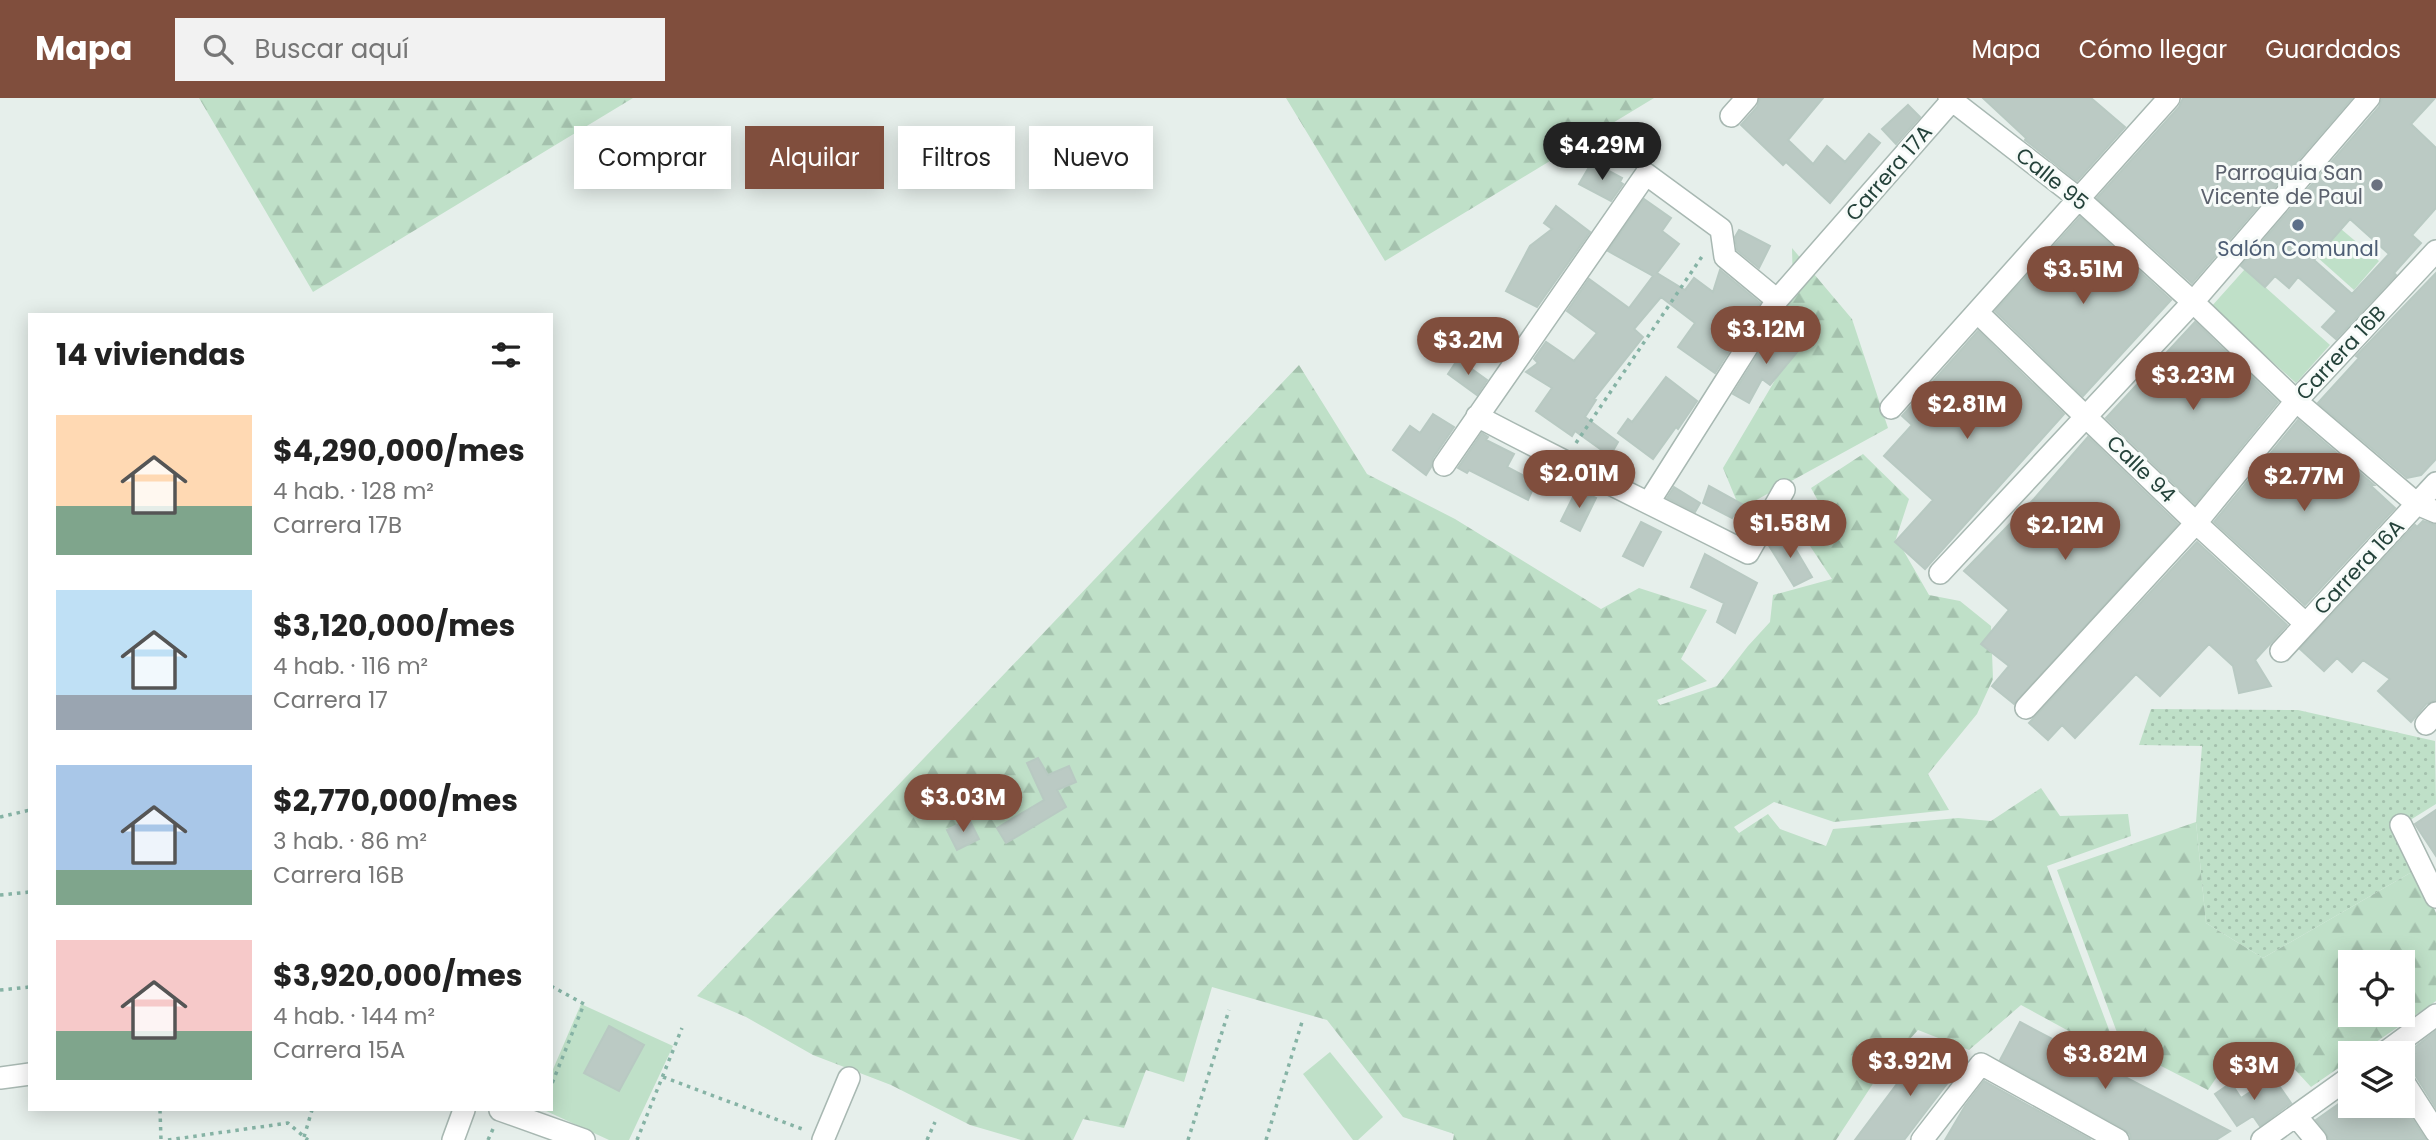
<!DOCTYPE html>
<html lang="es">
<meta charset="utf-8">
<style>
body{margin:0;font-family:Poppins,sans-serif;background:#f2f2f2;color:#222;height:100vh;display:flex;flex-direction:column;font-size:26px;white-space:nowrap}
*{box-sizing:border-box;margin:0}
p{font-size:23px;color:#767676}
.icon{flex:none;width:38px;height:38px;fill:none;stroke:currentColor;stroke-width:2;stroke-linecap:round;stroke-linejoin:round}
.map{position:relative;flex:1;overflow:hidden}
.drawer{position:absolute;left:28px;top:215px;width:525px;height:798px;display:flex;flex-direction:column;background:#fff;border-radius:0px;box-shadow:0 4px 18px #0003}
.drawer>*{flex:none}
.banner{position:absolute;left:574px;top:28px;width:665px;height:63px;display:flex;gap:14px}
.buttons{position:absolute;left:2338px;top:852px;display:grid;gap:14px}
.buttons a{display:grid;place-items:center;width:77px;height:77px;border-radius:0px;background:#fff;box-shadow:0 4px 18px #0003;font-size:35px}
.price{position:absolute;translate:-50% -60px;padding:0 16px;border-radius:24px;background:#804e3d;color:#fff;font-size:23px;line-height:46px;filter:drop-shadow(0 2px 4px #0008)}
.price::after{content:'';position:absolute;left:50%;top:42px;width:21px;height:16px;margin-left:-10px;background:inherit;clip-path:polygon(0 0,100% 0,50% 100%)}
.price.selected{background:#222;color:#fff}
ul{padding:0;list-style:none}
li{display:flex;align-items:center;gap:21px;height:175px;padding:0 28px}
li span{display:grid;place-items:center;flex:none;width:196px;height:140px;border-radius:0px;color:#555}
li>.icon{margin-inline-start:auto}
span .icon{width:84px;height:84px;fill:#fffc;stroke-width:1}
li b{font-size:30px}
h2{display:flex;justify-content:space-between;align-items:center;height:84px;padding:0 28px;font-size:30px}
.tag{padding:0 24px;border-radius:0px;background:#fff;box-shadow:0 4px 18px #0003;font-size:24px;line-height:63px}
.tag.selected{background:#804e3d;color:#fff}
header{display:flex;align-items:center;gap:42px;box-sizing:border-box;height:98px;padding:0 35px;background:#804e3d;color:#fff}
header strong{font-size:33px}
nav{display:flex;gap:38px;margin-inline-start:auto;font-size:24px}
.search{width:490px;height:63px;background:#f2f2f2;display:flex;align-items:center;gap:18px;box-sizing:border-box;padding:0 24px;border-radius:0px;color:#767676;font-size:26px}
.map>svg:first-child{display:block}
.grass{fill:url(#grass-dots)}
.forest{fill:url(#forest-firs);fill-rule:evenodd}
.park{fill:#bfe0c8}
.building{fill:#bbcac4;stroke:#b8c9c2;stroke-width:2;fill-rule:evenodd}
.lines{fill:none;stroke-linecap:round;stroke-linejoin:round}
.minor-casing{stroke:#a8b8b2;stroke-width:24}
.path{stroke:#86b3a5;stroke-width:3.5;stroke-dasharray:3.5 5;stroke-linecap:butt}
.minor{stroke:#fff;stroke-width:21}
.worship-dot{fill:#6b7280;stroke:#f7fbf9;stroke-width:2.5}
.service-dot{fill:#5c6f8a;stroke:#f7fbf9;stroke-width:2.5}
.labels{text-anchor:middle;stroke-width:6;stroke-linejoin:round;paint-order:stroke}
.street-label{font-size:21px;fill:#24423a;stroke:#f7fbf9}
.worship-label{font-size:21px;fill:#5b616d;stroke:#f7fbf9;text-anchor:end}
.service-label{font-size:21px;fill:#4e5e75;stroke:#f7fbf9}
</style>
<header>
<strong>Mapa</strong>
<div class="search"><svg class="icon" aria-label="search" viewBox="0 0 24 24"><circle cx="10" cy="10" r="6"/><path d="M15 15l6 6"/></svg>Buscar aquí</div>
<nav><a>Mapa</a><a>Cómo llegar</a><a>Guardados</a></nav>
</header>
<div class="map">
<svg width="2436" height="1042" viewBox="0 0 2436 1042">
<defs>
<pattern id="grass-dots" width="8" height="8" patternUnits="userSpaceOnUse" patternTransform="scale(1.75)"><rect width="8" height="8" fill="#bfe0c8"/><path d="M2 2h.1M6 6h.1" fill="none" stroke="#a4c1ad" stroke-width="1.8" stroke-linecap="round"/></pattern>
<pattern id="forest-firs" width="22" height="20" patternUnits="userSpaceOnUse" patternTransform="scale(1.75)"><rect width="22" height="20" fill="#bfe0c8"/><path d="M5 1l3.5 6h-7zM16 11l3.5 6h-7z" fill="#a4c1ad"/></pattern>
</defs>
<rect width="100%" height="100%" fill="#e6efeb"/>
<!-- grass -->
<path class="grass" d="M2151,611L2298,612L2435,643L2436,706L2407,724L2401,716L2391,723L2417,771L2263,860L2206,825L2196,724L2202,648L2139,647Z"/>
<!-- forest -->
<path class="forest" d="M199,0H633L313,194Z
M1286,0H1654L1385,163Z
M1792,150L1852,221L1888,330L1740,411L1723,370L1781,272L1785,241L1774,218L1793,190Z
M1299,267L1367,376L1455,421L1601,511L1639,490L1707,512L1681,561L1707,583L1657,602L1660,607L1717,588L1748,548L1770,524L1773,497L1832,481L1796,427L1823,412L1811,390L1863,356L1909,401L1895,444L1902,450L1929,497L1960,503L1991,528L1993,581L1977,616L1928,676L1949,712L1834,724L1774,704L1734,729L1739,735L1768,716L1780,731L1826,748L1833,731L1958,720L1991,723L2041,690L2060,718L2128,716L2131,738L2047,768L2111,937H2076L2021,907L1969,952L1918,932L1882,972L1836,1042H1453L1454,1036L1403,1019L1327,922L1212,889L1184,984L1146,972L1124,1030L1083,1021L1073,1042H1021L970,1027L891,987L813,957L746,919L697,898Z
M2196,724L2206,825L2263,860L2417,771L2436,815V903L2360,955L2350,956V962L2311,989L2274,949L2249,982L2227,964L2208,992L2122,948L2057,772ZM2350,864H2403V917H2350Z"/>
<!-- park -->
<path class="park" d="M2341,131L2379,163L2354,192L2317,159Z
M2245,171L2330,247L2296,285L2211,209Z
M581,906L673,948L629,1042H609L544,1012H551V976Z
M1330,954L1383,1019L1358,1042H1353L1303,976Z"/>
<!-- building -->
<path class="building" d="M1760,0H1823L1788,42L1813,66L1827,48L1845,64L1869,36L1880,45L1830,105L1786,64L1783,67L1741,27L1757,9Z
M1983,0H2091L2125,29L2077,83L2025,42L2026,40Z
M2183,0H2352L2192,185L2097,100L2179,9Z
M2382,0H2435L2411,26L2436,50V110L2412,137L2421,145L2394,175L2396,177L2336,241L2322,229L2337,213L2298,179L2289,190L2275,178L2265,189L2241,168L2379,9ZM2350,121L2389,156L2352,196L2314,162Z
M1908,7L1920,19L1896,46L1882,31Z
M1592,64L1622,80L1620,84L1623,86L1611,103L1579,86Z
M1644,101L1671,120L1662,133L1679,146L1657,175L1685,192L1694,180L1713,194L1720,172L1760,205L1715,275L1678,249L1695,225L1661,199L1634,231L1643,239L1594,301L1596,302L1585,319L1618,344L1610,358L1575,333L1572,338L1536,313L1552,290L1526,274L1538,265L1534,261L1546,244L1574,263L1597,235L1567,213L1589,181L1629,210L1653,178L1608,153Z
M1556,108L1590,134L1537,209L1506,193L1530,148L1552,131L1544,125Z
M2080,119L2171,202L2083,298L1995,213Z
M1739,132L1770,148L1759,170L1737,152L1735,139Z
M2436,175V361L2421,377L2407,380L2318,305L2359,260L2356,258Z
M2195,224L2278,304L2195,406L2106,320Z
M1978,233L2064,316L1925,471L1895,444L1933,402L1884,358L1912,327L1902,318Z
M1772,234L1798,253L1770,287L1762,281L1749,305L1733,296Z
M1458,261L1487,282L1477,297L1448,276Z
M1666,279L1697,303L1678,331L1676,329L1653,361L1618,335L1628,321L1632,324Z
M1433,316L1454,329L1433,360L1431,369L1426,377L1393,352L1410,328L1420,335Z
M2298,322L2374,387H2370L2395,410L2305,507L2214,424Z
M1482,335L1488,339L1486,342L1514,356L1507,369L1536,384L1528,402L1469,372L1467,375L1458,370Z
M2088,339L2178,426L2014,606L1992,588L2009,568L1981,546L2009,512L1964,473L2034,401Z
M1709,388L1742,406L1732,420L1703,405Z
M1674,389L1700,405L1695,414L1667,400Z
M1577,391L1596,400L1580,433L1561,423Z
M2423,423L2436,427V602L2426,606L2411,624L2378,593L2390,581L2363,562L2352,574L2337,560L2324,573L2300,551L2415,427L2417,429Z
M1641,424L1661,434L1643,468L1623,458Z
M1786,435L1812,479L1794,488L1768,446Z
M2197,444L2287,527L2255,562L2271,588L2239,595L2233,568L2209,546L2160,598L2136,576L2075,640L2062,627L2048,642L2029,625Z
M1705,456L1757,485L1735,535L1717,524L1724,505L1691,489Z
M1038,660L1048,677L1069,668L1076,684L1057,692L1066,709L1006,745L997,730L1044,702L1027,665Z
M2436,712V758L2415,726Z
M969,721L979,741L957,752L947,732Z
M2020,924L2119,976L2230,1033L2216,1042H2131L2130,1036L2124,1031L2000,962Z
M609,928L644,947L619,993L584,975Z
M2436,933V1010L2414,975L2403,970V963L2414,956H2406Z
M1927,946L1959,970L1904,1042H1855Z
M2273,979L2291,1005L2260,1028L2253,1018L2237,1028L2215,996L2231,985L2241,1000Z
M1984,983L2091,1042H1945L1965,1008Z
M2350,998V1008L2403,1007L2426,1042H2329L2326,1034L2316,1022Z"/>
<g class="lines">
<defs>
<path id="minor" d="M1949,0L2078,100L2193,204L2296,303L2417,406L2436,414
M1731,18L1747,0
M1977,214L2196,425L2306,526
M1891,310L2169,0
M1477,318C1567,366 1658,409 1748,455L1784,392
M1444,367L1646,76L1721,131L1725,159L1777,202
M1649,404L1777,202L1954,0
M1940,475L2193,204L2369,0
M2281,553L2436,385
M2026,610L2196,425L2296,303L2436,153
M2426,626L2436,615
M2401,727L2436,799
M2383,956L2436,917
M0,980L30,976
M2403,983L2436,1034
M500,1012L584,1042
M2296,1018L2316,1042
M453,1042L464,1012
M823,1042L849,980
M1922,1042L1981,966L2118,1042
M2262,1042L2350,979"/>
</defs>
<!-- minor casing -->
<use href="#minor" class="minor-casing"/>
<!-- path -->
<path class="path" d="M1576,345L1703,157
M0,719L30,712
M0,797L30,794
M551,888L584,906L551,988
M0,892L30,889
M663,979L805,1032
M160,1012L161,1042
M304,1039L312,1012
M168,1042L288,1025L308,1042
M488,1042L493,1031
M637,1042L682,930
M927,1042L935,1024
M1188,1042L1229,912
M1266,1042L1302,924"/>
<!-- minor -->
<use href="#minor" class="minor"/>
</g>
<!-- markers -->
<circle class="worship-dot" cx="2377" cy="87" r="7"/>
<circle class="service-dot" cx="2298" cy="127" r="7"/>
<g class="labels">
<!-- street labels -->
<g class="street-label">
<text transform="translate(1889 75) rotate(-49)" y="7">Carrera 17A</text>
<text transform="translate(2052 81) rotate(39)" y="7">Calle 95</text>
<text transform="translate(2341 255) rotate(-47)" y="7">Carrera 16B</text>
<text transform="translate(2141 371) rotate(44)" y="7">Calle 94</text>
<text transform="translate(2359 469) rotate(-47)" y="7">Carrera 16A</text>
</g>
<!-- worship labels -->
<g class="worship-label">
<text x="2363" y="82">Parroquia San<tspan x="2363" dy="24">Vicente de Paul</tspan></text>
</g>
<!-- service labels -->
<g class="service-label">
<text x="2298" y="158">Salón Comunal</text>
</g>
</g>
</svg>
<div class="buttons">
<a><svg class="icon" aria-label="locate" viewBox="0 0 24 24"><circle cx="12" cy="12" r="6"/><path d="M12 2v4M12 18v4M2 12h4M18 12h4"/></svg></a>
<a><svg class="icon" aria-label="layers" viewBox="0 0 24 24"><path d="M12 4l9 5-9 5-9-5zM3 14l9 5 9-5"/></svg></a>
</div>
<b class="price selected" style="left:1602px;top:84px">$4.29M</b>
<b class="price" style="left:2083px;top:208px">$3.51M</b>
<b class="price" style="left:1766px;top:268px">$3.12M</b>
<b class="price" style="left:1468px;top:279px">$3.2M</b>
<b class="price" style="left:2193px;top:314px">$3.23M</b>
<b class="price" style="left:1967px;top:343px">$2.81M</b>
<b class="price" style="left:1579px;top:412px">$2.01M</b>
<b class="price" style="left:2304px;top:415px">$2.77M</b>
<b class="price" style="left:1790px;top:462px">$1.58M</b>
<b class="price" style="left:2065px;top:464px">$2.12M</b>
<b class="price" style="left:963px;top:736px">$3.03M</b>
<b class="price" style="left:2105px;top:993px">$3.82M</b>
<b class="price" style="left:1910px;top:1000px">$3.92M</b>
<b class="price" style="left:2254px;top:1004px">$3M</b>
<div class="banner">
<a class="tag">Comprar</a>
<a class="tag selected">Alquilar</a>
<a class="tag">Filtros</a>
<a class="tag">Nuevo</a>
</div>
<section class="drawer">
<h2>14 viviendas<svg class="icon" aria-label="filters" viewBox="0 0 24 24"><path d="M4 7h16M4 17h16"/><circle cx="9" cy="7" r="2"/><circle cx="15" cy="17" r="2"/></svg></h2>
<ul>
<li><span style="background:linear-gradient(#ffd9b3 65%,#7fa58c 0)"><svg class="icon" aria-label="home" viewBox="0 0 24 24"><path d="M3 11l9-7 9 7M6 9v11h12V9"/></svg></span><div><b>$4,290,000/mes</b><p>4 hab. · 128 m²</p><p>Carrera 17B</p></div></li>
<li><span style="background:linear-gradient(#bfe0f5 75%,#9aa5b1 0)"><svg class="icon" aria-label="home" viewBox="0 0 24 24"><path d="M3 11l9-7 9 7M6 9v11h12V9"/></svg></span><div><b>$3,120,000/mes</b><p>4 hab. · 116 m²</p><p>Carrera 17</p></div></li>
<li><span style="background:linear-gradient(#a9c7e8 75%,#7fa58c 0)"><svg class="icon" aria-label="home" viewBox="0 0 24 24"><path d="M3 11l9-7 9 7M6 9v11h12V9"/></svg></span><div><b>$2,770,000/mes</b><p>3 hab. · 86 m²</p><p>Carrera 16B</p></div></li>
<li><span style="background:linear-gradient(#f6c9c9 65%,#7fa58c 0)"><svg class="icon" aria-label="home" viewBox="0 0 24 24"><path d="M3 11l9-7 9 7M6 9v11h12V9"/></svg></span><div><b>$3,920,000/mes</b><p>4 hab. · 144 m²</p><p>Carrera 15A</p></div></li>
</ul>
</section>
</div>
